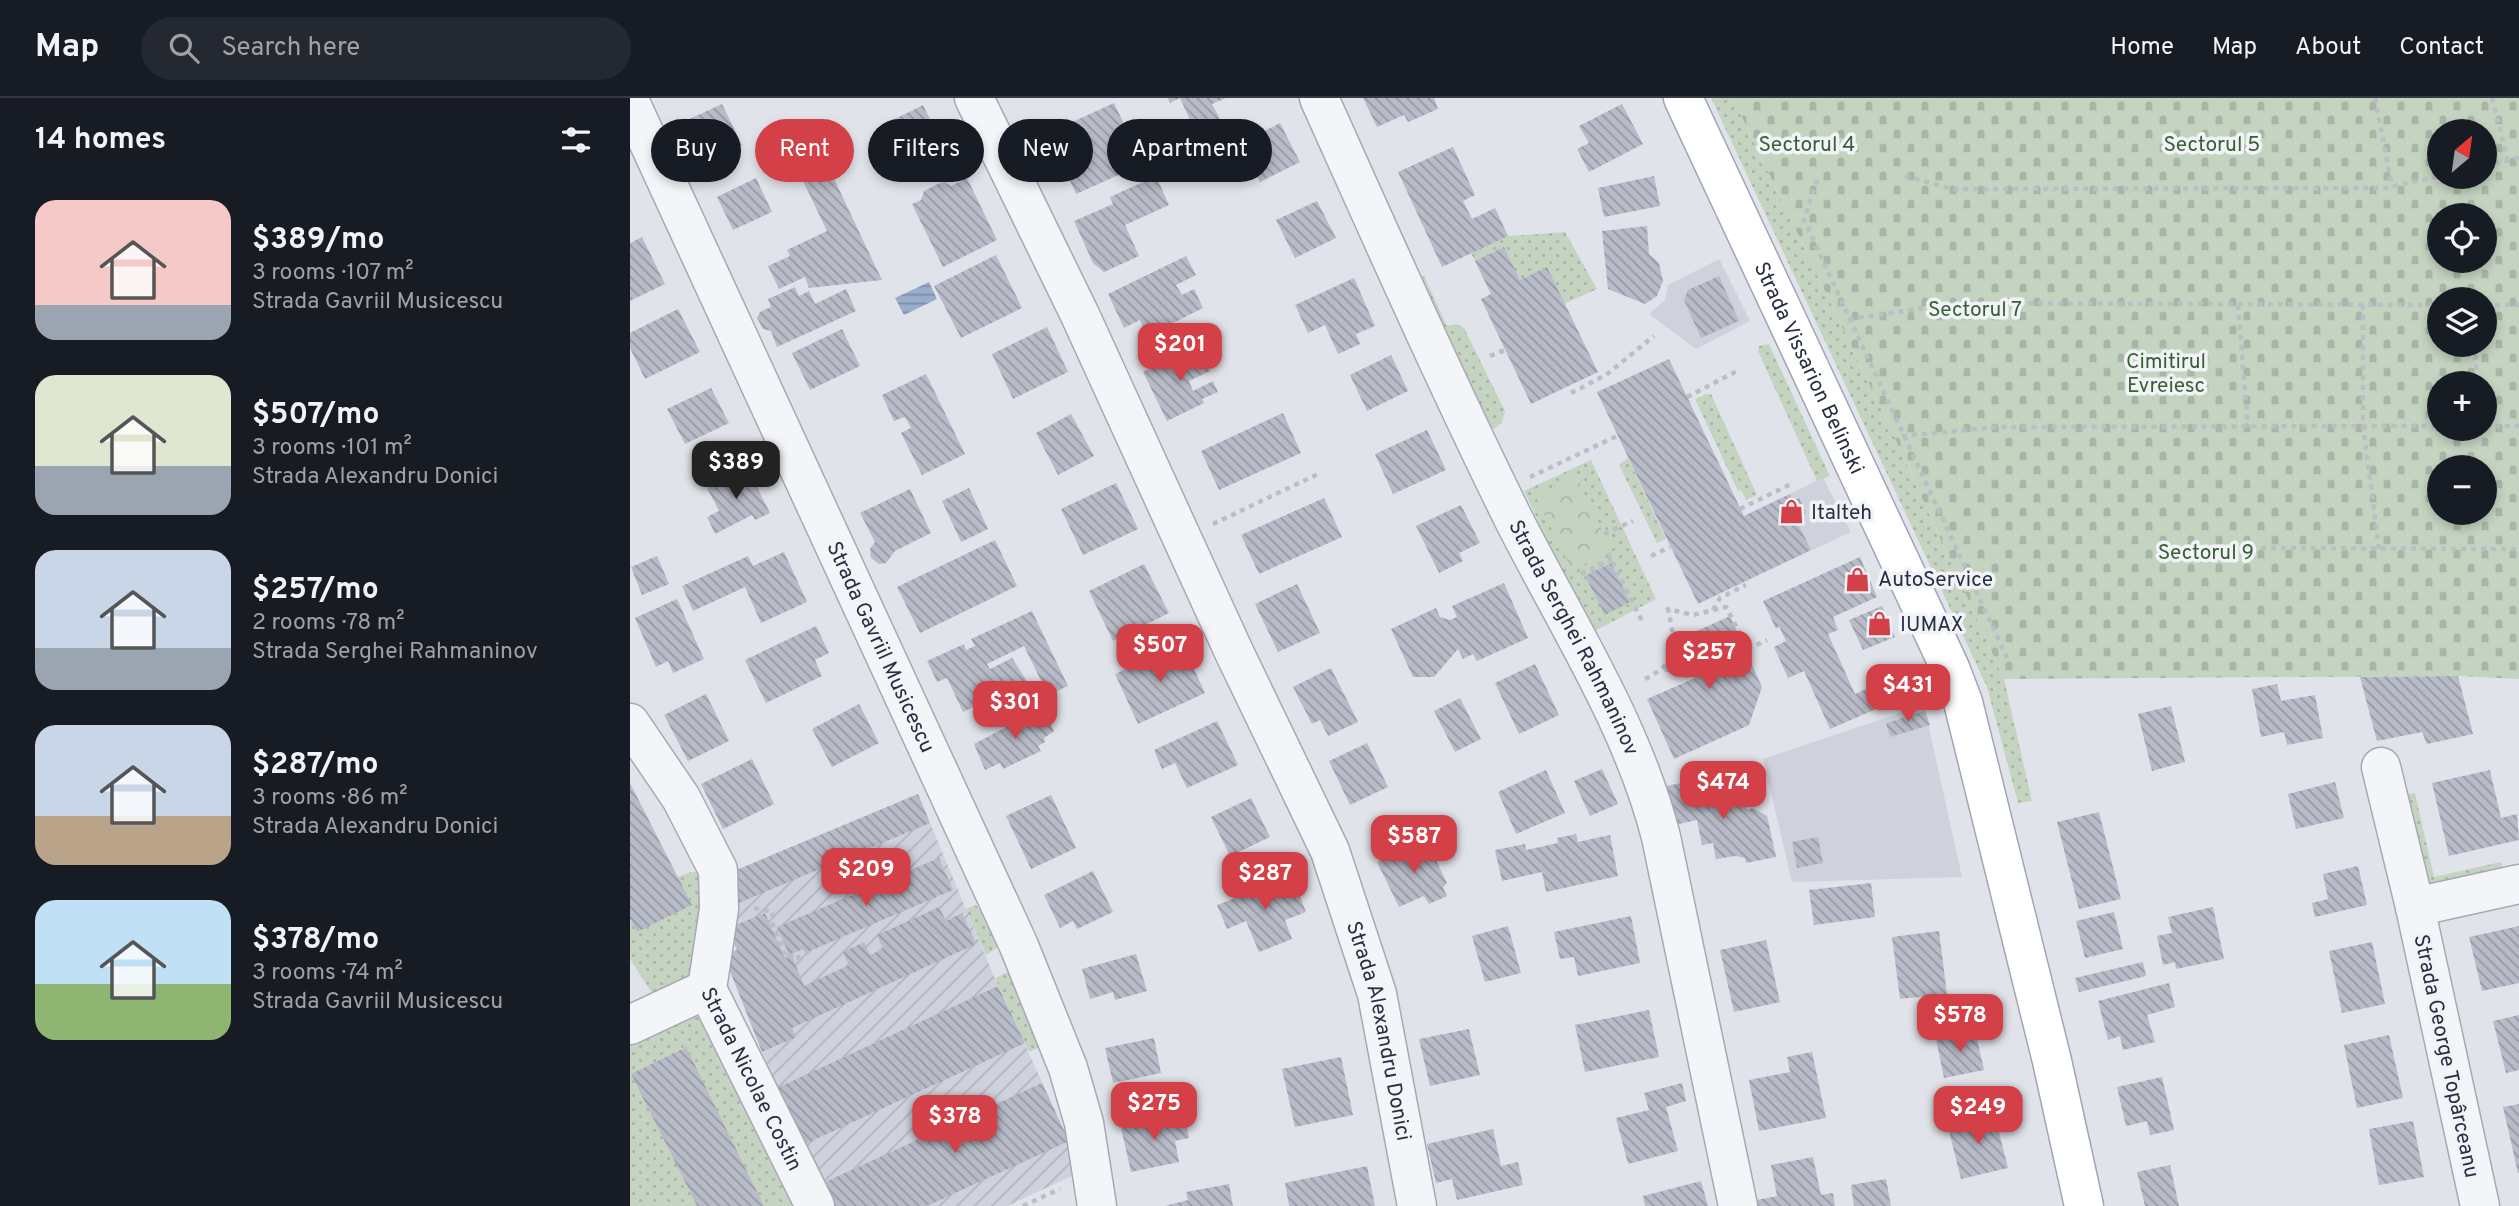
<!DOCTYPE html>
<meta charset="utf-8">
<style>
body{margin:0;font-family:Overpass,sans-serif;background:#242831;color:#f1f3f6;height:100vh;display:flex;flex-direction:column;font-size:26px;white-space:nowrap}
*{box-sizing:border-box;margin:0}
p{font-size:23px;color:#9ea1a6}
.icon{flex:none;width:38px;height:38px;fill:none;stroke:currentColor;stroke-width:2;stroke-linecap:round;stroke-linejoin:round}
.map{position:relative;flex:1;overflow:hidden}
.side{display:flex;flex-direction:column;background:#171b24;width:630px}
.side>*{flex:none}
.banner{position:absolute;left:21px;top:21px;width:665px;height:63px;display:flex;gap:14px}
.needle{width:46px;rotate:29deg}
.tools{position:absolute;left:1797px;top:21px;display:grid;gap:14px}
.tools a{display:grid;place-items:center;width:70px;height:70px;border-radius:50%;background:#171b24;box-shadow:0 4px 10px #0003;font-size:35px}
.price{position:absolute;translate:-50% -60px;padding:0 16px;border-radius:14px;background:#d44048;color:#fff;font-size:23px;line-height:46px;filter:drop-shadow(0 2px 4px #0008)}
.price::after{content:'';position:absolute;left:50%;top:42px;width:21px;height:16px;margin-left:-10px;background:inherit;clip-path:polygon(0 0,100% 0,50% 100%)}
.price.active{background:#222;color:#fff}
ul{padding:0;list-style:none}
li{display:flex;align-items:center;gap:21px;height:175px;padding:0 35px}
li span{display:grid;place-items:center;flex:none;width:196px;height:140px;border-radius:21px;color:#555}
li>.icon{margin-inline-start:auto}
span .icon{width:84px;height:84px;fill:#fffc;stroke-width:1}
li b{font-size:30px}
h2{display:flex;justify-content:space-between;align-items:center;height:84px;padding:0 35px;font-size:30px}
.tag{padding:0 24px;border-radius:32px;background:#171b24;box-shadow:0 4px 10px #0003;font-size:24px;line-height:63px}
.tag.active{background:#d44048;color:#fff}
header{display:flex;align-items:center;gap:42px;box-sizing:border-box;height:98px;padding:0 35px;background:#171b24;border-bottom:2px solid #363941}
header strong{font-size:33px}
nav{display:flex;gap:38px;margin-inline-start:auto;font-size:24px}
.search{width:490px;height:63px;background:#242831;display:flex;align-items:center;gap:18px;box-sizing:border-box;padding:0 24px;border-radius:38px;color:#9ea1a6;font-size:26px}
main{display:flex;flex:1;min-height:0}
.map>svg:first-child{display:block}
.built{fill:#cfd2dc}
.industrial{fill:url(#industrial-furrows)}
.grass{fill:url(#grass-dots)}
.cemetery{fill:url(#cemetery-stones);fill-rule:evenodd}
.park{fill:url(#park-crowns)}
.water{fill:url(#water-rules)}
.building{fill:url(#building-back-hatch)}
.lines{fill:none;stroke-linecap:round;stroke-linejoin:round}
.minor-casing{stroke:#a6a9b5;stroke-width:41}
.major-casing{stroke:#9fa6b6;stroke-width:41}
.path{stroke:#bbbec5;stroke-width:4.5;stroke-dasharray:5 5;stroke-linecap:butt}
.minor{stroke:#f4f5f8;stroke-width:38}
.major{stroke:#fff;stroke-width:38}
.labels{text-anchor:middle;stroke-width:7;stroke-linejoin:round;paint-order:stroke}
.park-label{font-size:21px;fill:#395f35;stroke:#f1f3f7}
.street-label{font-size:21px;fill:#282f43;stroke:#f1f3f7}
.poi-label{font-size:21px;fill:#282f43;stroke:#f1f3f7;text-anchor:start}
</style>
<header>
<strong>Map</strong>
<div class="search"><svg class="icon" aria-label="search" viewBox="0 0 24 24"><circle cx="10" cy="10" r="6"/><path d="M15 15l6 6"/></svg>Search here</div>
<nav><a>Home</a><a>Map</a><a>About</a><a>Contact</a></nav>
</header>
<main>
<section class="side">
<h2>14 homes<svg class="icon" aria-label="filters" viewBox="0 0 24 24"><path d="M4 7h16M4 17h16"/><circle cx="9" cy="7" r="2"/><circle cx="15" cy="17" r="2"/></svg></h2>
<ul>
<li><span style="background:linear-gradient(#f6c9c9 75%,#9aa5b1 0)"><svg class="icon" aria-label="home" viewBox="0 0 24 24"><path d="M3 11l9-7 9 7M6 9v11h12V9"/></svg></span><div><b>$389/mo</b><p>3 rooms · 107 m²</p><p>Strada Gavriil Musicescu</p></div></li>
<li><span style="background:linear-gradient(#dfe7d0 65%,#9aa5b1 0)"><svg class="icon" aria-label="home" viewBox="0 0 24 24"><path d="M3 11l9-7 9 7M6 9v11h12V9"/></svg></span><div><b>$507/mo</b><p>3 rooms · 101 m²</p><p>Strada Alexandru Donici</p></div></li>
<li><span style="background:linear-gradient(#c9d6e8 70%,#9aa5b1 0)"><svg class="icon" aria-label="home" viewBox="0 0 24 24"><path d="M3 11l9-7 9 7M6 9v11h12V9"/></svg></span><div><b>$257/mo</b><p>2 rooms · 78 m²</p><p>Strada Serghei Rahmaninov</p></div></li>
<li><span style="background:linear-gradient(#c9d6e8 65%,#b9a48a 0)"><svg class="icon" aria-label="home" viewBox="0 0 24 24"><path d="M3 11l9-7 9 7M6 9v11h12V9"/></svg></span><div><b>$287/mo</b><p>3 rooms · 86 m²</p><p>Strada Alexandru Donici</p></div></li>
<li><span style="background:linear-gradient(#bfe0f5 60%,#8fb573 0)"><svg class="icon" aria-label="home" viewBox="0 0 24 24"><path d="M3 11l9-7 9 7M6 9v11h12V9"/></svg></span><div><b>$378/mo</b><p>3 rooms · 74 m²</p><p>Strada Gavriil Musicescu</p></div></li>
</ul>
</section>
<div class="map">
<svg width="1889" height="1108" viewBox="0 0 1889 1108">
<defs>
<pattern id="industrial-furrows" width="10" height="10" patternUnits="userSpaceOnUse" patternTransform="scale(1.75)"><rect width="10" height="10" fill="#cfd2dc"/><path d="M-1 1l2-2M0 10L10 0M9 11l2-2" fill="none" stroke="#b2b5be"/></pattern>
<pattern id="grass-dots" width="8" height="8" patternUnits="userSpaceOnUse" patternTransform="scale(1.75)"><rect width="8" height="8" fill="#c4d4c1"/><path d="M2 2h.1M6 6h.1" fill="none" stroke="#a8b6a7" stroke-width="1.8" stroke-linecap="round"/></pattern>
<pattern id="cemetery-stones" width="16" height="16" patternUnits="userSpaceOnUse" patternTransform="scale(1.75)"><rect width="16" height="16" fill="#c4d4c1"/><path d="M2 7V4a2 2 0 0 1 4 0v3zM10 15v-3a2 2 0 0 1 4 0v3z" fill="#a8b6a7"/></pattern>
<pattern id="park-crowns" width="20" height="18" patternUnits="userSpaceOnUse" patternTransform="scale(1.75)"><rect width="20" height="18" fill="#c4d4c1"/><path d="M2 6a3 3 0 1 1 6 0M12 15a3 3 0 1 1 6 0" fill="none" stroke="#a8b6a7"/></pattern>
<pattern id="water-rules" width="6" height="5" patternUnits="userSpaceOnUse" patternTransform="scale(1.75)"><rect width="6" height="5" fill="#9aadcc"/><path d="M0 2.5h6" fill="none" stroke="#7e8da7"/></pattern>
<pattern id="building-back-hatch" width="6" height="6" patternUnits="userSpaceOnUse" patternTransform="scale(1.75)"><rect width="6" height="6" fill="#b8bcc8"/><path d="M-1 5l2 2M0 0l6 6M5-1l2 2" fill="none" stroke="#9699a4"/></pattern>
</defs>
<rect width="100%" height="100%" fill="#e1e3ea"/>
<!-- built -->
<path class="built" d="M1089,161L1120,223L1066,251L1019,216L1035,202L1038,187Z
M1193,380L1221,434L1139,472L1114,418Z
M1294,607L1332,779L1162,784L1133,661Z"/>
<!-- industrial -->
<path class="industrial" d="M288,696L368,888L439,1043L444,1077L377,1108H203L147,990L94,858L107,852L98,830L109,815V805L97,776Z"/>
<!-- grass -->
<path class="grass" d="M1081,0H1103L1264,338L1374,581L1402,703L1388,705L1357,589Z
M935,134L967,191L934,206L890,182L874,150L845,163L841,155L878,138Z
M794,178L817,228L826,226L834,230L875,313L872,324L864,331L854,326L789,180Z
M1139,246L1200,378L1187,383L1128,253L1129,248Z
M1076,296H1081L1127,397L1116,402L1111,392L1108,393L1065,301Z
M998,360L1036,441L1027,445L989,367Z
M961,362L1026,501L961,535L894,393Z
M1785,695L1804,779L1871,764L1874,778L1797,791L1771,698Z
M61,774H70L80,810L64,879L26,901L0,861V821L7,834L48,779Z
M346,807L360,824L370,848L356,857L336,811Z
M380,873L413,948L399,954L365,880Z
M63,913L103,961L176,1108H134L55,949L2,976L67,1108H0V936Z"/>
<!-- cemetery -->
<path class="cemetery" d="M1103,0H1889V581L1828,578L1374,581L1264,338ZM1810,33H1855V79H1810ZM1810,117H1855V163H1810ZM1855,201V247H1810V201ZM1810,285H1855V331H1810ZM1855,369V415H1810V369Z"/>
<!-- park -->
<path class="park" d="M946,378L982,453L942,472L905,398Z"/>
<!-- water -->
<path class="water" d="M299,184L307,201L274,217L265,200Z"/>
<!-- building -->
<path class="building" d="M538,0H596L582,6L590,21L565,33L550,0L540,5Z
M733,0H804L808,11L778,24L774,17L747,29Z
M484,5L513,66L446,96L418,35Z
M92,6L112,47L73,65L53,24Z
M992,6L1013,46L959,74L947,51L959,45L949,28Z
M293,7L317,55L266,80L255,58L274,48L261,23Z
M650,25L670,64L630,84L611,45Z
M188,46L223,121L252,182L179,190L175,179L149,191L138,168L160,158L157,152L197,133L161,58Z
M823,49L845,97L833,103L842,121L865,110L878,138L812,169L768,74Z
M526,78L539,107L495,127L509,158L474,174L463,165L444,123L483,106L480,99Z
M1024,78L1030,108L974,119L968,90Z
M126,80L142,114L103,132L87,99Z
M337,80L367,142L313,169L282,106L291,102L294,93L308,86L314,84L321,88Z
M687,103L706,140L665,160L646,122Z
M1017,128L1019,156L1029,165L1033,183L1027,198L1015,206L978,191L972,133Z
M12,139L35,186L0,203V145Z
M874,149L890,182L917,169L968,274L901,306L851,201L861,196L845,163Z
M366,157L392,210L331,240L304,188Z
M556,158L566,177L546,187L552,197L564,191L573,210L517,238L510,222L494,230L478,196Z
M1089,178L1109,223L1071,240L1054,202L1058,192Z
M724,180L745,228L726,236L730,246L708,256L695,227L678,235L665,207Z
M165,189L169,198L179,193L185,206L216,191L226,213L147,249L141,233L133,231L127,220L130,214L141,209L138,201Z
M48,211L70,254L15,281L0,250V235Z
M417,229L438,274L383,301L362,256Z
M212,231L230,268L180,292L162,255Z
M568,248L580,273L559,283L563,293L583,283L588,294L572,301L574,305L537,323L513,274Z
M761,257L778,293L737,313L720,277Z
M1039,261L1114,418L1160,396L1163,403L1169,400L1176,415L1165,420L1181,452L1068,506L967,294Z
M296,276L335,356L292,377L271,335L281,330L275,319L264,323L252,297Z
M81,290L99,325L55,346L37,311Z
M653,315L671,355L589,392L571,353Z
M441,316L464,358L428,377L406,335Z
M797,332L816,372L763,396L745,356Z
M117,369L140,415L125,422L122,417L85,436L77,419L89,413L77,390Z
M486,385L508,431L453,457L431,411Z
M339,390L358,431L331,444L312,403Z
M280,391L301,435L265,453L256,465L249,466L241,460L240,451L245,444L230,415Z
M694,400L712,439L629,476L611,437Z
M831,407L850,445L829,455L833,463L809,475L786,428Z
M365,442L387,488L290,535L267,489Z
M154,454L177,504L131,525L115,489L63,513L52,488L118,458L123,468Z
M27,458L39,486L12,497L1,469Z
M1230,459L1247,499L1203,519L1208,532L1198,536L1225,596L1242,588L1251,609L1200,631L1174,573L1158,580L1144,549L1156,543L1149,528L1146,531L1133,503Z
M981,465L1000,504L975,517L955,478Z
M514,466L539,515L483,543L459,493Z
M874,485L898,540L847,563L843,556L833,561L828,551L804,579H783L761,531L806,510L810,519L820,522L827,519L822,508Z
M667,486L690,535L648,554L625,506Z
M47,501L74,561L43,575L38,563L26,569L5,520Z
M1252,508L1265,539L1233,552L1219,522Z
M402,513L438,588L418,597L394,548L357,566L360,571L382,560L402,591L370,605L367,598L333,614L317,580L307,584L297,563L334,546L336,552L345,548L341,541Z
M1100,518L1132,589L1119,627L1044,661L1017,601L1065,580L1047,542Z
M186,528L199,555L185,562L192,578L136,605L115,562Z
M552,545L575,595L508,626L485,576Z
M905,566L929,617L889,636L865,585Z
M701,570L728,624L698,638L690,622L682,626L663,589Z
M1828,578L1843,636L1797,646L1792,634L1747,643L1730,579Z
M1647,586L1651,603L1685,597L1693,640L1657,647L1654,634L1631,639L1622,591Z
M76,596L99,643L58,663L34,617Z
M830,600L851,641L825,654L804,613Z
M229,606L249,645L202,669L182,631Z
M1541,608L1555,664L1522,673L1508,616Z
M413,610L424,633L414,640L415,644L408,648L411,653L373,671L370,665L355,672L344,646Z
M1295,613L1300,627L1260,639L1256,625Z
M587,623L608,667L557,690L545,665L532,671L524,652Z
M737,645L758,689L720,707L699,663Z
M122,661L144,706L93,731L71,686Z
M972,671L988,706L960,718L944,683Z
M916,672L935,715L886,736L868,694Z
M1860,672L1871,720L1887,716L1889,742L1819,758L1802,685Z
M1077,680L1081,703L1099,700L1101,694L1106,692L1113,696L1117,712L1123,710L1137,718L1146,759L1116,765L1115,760L1106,758L1086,761L1083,745L1072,747L1067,722L1044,727L1036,688Z
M1705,684L1714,720L1666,731L1658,696Z
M0,685L62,807L7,834L0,821Z
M288,696L300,725L109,805L97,776Z
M421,697L446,750L401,771L376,718Z
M621,700L640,739L600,758L581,719Z
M1469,714L1491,801L1449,811L1427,724Z
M946,736L948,744L980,737L988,778L916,794L912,774L872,783L865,752L895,746L896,752L928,745L927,740Z
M1188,739L1193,765L1167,770L1162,744Z
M796,741L817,785L813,789L817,798L799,806L794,798L769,809L747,764Z
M309,760L323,792L175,855L173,851L159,857L147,829Z
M1728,768L1737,807L1685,819L1682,805L1698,801L1693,776Z
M463,773L483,814L447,831L443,823L430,830L414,797Z
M662,778L676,814L655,822L662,841L629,854L616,823L597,831L587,807Z
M1241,785L1245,819L1184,827L1179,792Z
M309,809L316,823L332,815L346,846L162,930L166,939L132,954L94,858L107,852L98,830L135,815L155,861L162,858L174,888L219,867L213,854L234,844L240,857L253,851L247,837Z
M1583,809L1594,861L1546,871L1545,864L1533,867L1527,838L1542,835L1538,819Z
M1484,814L1493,851L1455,860L1446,823Z
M1001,818L1010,865L948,878L944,859L930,861L924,834Z
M878,828L891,875L855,884L842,838Z
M1889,828V885L1852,893L1839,839Z
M1309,833L1317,896L1270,901L1262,839Z
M1136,842L1150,904L1104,914L1090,852Z
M1742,844L1755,906L1712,915L1699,853Z
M506,856L517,893L485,902L483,894L460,901L452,871Z
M1513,864L1516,878L1449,894L1445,880Z
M1539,885L1545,909L1517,917L1525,944L1493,952L1490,938L1478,942L1468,903Z
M368,888L395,945L173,1047L147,990Z
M1019,912L1029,959L955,974L945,927Z
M1889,917V972L1876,975L1863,923Z
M839,931L850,977L800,988L789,941Z
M1345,932L1354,972L1314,980L1306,941Z
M1759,937L1773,1000L1727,1010L1714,947Z
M524,940L531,975L483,985L475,950Z
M56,949L134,1108H67L1,976Z
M1182,954L1196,1020L1129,1033L1119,982L1160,974L1157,959Z
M711,959L723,1017L665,1029L652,971Z
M1532,979L1544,1032L1520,1037L1517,1023L1496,1028L1487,989Z
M412,985L439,1043L297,1108H203L193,1085Z
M1052,985L1056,1003L1036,1009L1048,1053L998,1066L986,1020L1019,1012L1014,995Z
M1889,1006V1075H1888L1873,1009Z
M1364,1014L1378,1070L1331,1081L1317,1025Z
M554,1016L559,1040L545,1043L549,1064L501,1074L491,1030Z
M1783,1023L1794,1079L1749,1087L1739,1031Z
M863,1031L871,1068L888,1064L893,1087L827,1102L822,1081L806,1085L797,1046Z
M1183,1059L1191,1097L1203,1095L1205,1108H1128L1127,1102L1147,1098L1141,1067Z
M1540,1067L1549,1108H1515L1507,1074Z
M737,1068L745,1108H659L655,1085Z
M1256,1081L1261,1108H1224L1221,1087Z
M1071,1083L1078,1108H1015L1013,1098Z
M599,1086L603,1108H535L558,1102L556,1094Z"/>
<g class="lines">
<defs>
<g id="minor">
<path id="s1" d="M344,0L450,217L604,554L700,753L747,896L787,1108"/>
<path id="s2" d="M689,0C752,140 814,280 882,418C934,522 1002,625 1031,739L1108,1108"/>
<path id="s3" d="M0,4L389,848L438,970L454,1025L467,1108"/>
<path id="s4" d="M0,625L51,700L88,772L89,811L77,891L185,1108"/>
<path d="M1751,669L1785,809"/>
<path d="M0,927L77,891"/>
<path d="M1850,1108L1785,809L1889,786"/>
</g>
<g id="major">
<path id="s5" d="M1053,0L1320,570L1333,604L1422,963L1454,1108"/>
</g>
</defs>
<!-- minor casing -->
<use href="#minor" class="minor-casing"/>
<!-- major casing -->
<use href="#major" class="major-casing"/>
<!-- path -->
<path class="path" d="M1745,0L1762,89
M1862,0L1878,63
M1855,68L1889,60
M1275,78L1322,91L1755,90L1810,78
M1187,82L1174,122L1379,564
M1608,207L1618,329
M1733,207V328L1749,451
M1855,207H1889
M1219,221L1331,205L1810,207
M1845,247L1847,285
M860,258L875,252
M941,295L976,277L1024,238
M1057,299L1107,273
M1855,328H1889
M1272,338L1368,329L1810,328
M900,379L987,338
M1110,411L1161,386
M583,426L690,375
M974,436L1003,423
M1631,450L1889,451
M978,455L1012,523
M1021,458L1040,449
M951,476L982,461
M1083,512L1090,500L1116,487
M1035,571L1065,580
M1015,581C1052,562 1045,548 1038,511L1063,517L1096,509L1118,551L1137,542
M124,810L143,814L142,825L156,859L167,856L171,866
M393,1108L430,1091"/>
<!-- minor -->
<use href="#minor" class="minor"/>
<!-- major -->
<use href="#major" class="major"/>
</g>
<!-- icons -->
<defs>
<symbol id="shop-bare" viewBox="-9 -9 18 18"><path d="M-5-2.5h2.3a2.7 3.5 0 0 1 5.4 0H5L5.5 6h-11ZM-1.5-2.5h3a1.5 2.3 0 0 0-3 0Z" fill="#d44048" stroke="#f1f3f7" stroke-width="2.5" paint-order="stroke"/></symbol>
</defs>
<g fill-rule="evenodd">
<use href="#shop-bare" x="1144" y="396" width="35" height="35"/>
<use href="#shop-bare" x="1210" y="464" width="35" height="35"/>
<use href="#shop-bare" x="1232" y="508" width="35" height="35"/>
</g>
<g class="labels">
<!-- park labels -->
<g class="park-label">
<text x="1177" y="53">Sectorul 4</text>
<text x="1582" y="53">Sectorul 5</text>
<text x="1345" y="218">Sectorul 7</text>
<text x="1536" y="270">Cimitirul<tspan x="1536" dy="24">Evreiesc</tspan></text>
<text x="1576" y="461">Sectorul 9</text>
</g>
<!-- street labels -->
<g class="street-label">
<text dy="7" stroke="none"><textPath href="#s5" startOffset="298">Strada Vissarion Belinski</textPath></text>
<text dy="7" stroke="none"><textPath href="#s2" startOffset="597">Strada Serghei Rahmaninov</textPath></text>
<text dy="7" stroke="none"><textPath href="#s3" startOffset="600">Strada Gavriil Musicescu</textPath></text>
<text dy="7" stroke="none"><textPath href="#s1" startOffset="1020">Strada Alexandru Donici</textPath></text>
<text transform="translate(1817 958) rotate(78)" y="7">Strada George Topârceanu</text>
<text dy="7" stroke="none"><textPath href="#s4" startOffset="392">Strada Nicolae Costin</textPath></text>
</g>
<!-- poi labels -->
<g class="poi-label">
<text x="1181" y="421">Italteh</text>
<text x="1248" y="488">AutoService</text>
<text x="1270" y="533">IUMAX</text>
</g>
</g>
</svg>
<div class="tools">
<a><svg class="needle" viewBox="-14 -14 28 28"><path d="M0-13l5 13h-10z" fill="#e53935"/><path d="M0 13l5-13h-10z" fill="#9ea1a6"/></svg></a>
<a><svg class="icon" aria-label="locate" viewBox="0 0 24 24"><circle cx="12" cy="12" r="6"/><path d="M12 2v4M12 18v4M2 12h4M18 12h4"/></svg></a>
<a><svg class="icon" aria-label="layers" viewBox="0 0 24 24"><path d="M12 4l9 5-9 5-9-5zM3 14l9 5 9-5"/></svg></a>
<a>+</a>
<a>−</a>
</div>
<b class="price" style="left:550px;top:285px">$201</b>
<b class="price active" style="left:106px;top:403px">$389</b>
<b class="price" style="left:530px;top:586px">$507</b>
<b class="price" style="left:1079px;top:593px">$257</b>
<b class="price" style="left:1278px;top:626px">$431</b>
<b class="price" style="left:385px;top:643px">$301</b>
<b class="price" style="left:1093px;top:723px">$474</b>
<b class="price" style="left:784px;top:777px">$587</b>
<b class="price" style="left:236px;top:810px">$209</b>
<b class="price" style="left:635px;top:814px">$287</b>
<b class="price" style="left:1330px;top:956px">$578</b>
<b class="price" style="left:524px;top:1044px">$275</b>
<b class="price" style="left:1348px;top:1048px">$249</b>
<b class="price" style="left:325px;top:1057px">$378</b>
<div class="banner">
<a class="tag">Buy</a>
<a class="tag active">Rent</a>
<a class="tag">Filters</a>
<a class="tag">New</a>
<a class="tag">Apartment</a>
</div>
</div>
</main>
